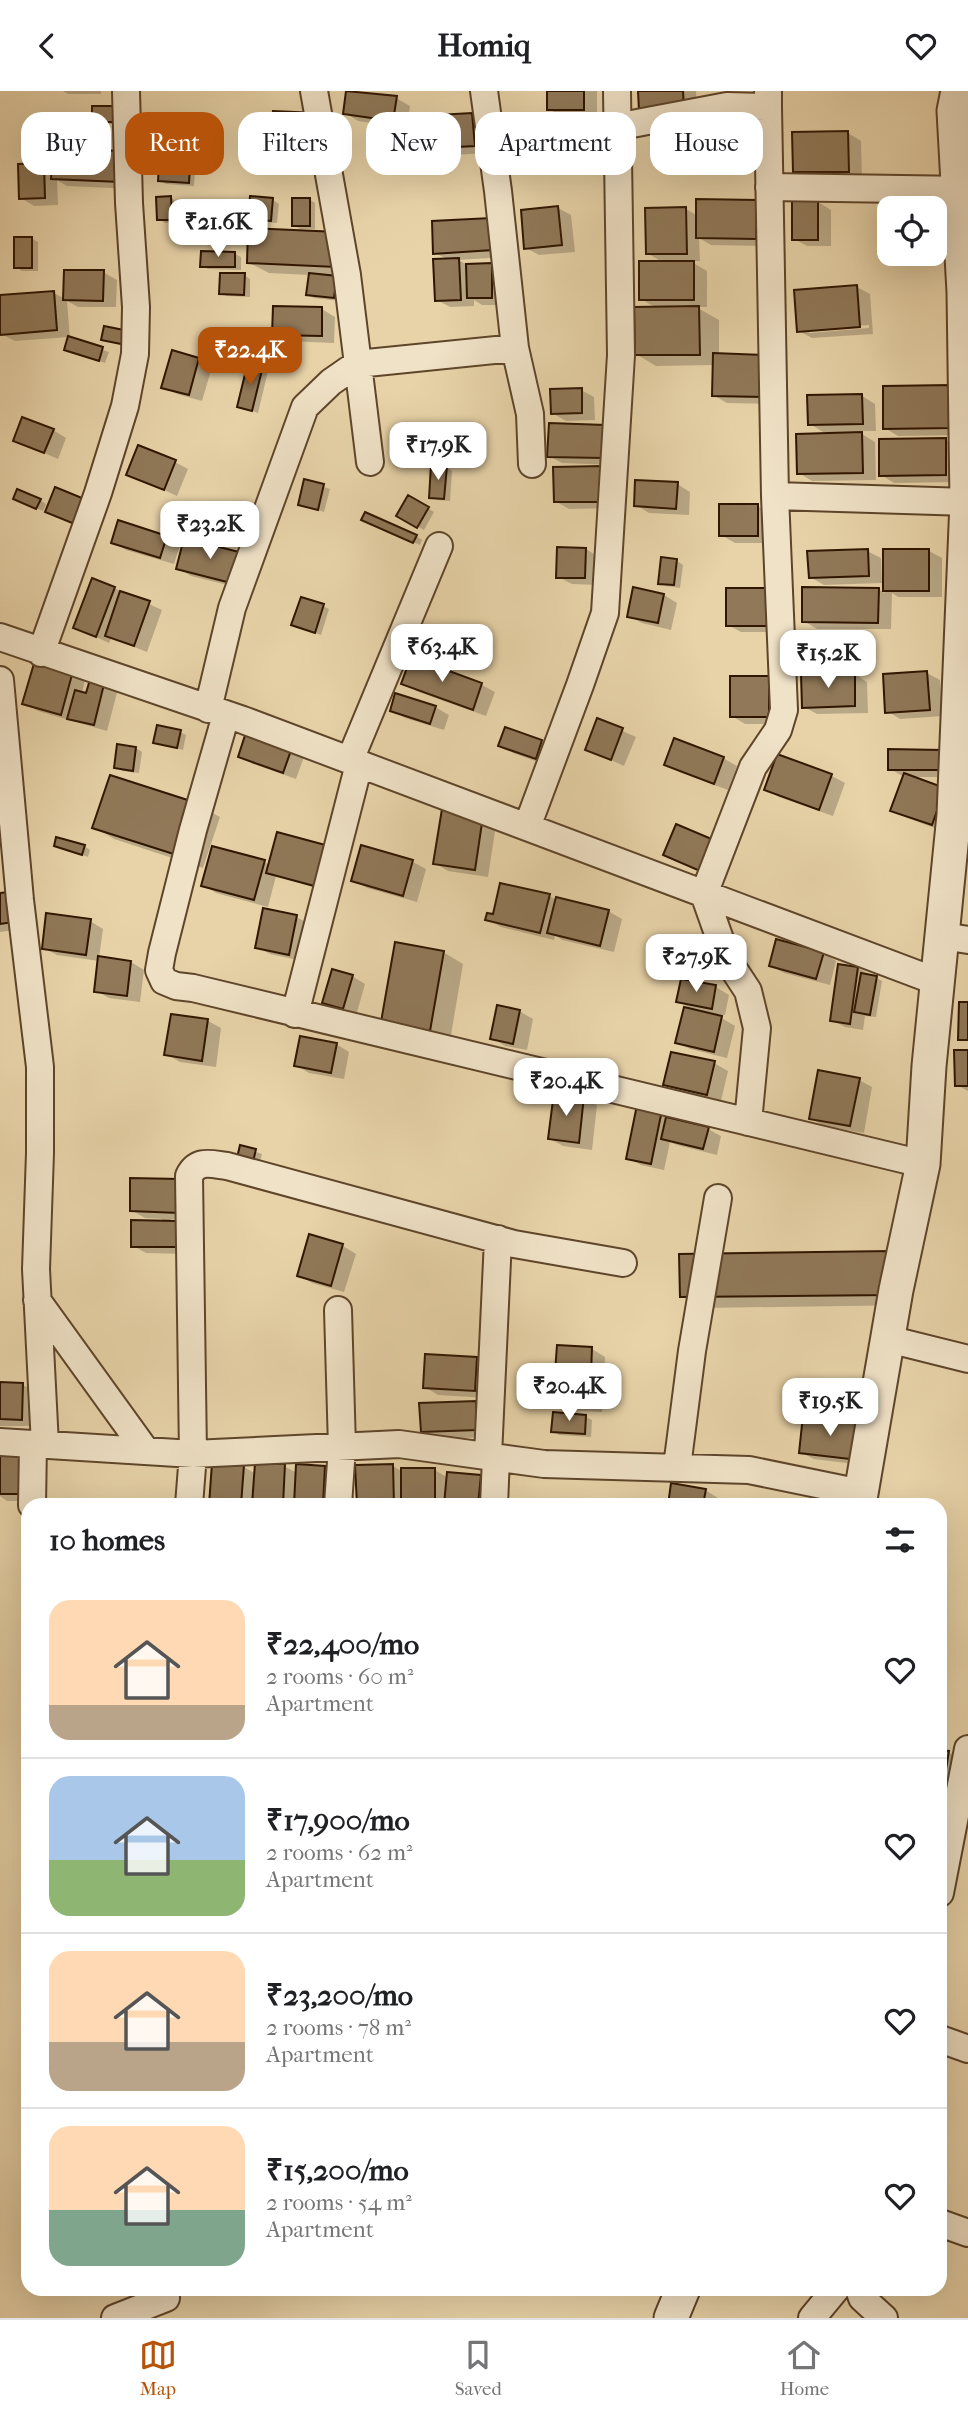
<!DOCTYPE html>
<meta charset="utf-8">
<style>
body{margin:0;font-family:"IM FELL French Canon",serif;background:#f6f6f6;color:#202124;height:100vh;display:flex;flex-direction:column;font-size:26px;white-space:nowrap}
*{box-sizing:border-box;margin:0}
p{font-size:23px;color:#757577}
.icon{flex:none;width:38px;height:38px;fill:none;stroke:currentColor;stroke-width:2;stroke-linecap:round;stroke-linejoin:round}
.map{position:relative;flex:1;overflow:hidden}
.sheet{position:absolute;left:21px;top:1407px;width:926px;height:798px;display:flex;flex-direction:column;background:#fff;border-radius:21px;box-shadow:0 7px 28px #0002}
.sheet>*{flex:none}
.banner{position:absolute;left:21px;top:21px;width:928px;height:63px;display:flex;gap:14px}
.tools{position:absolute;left:877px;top:105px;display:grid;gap:14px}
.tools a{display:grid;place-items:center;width:70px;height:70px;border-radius:14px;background:#fff;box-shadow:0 7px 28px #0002;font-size:35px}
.price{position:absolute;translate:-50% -60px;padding:0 16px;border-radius:14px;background:#fff;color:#222;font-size:23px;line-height:46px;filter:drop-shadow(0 2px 4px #0008)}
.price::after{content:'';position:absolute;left:50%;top:42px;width:21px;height:16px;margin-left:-10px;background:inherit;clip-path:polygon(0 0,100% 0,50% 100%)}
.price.current{background:#b45309;color:#fff}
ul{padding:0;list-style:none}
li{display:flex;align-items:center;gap:21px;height:175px;padding:0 28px}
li+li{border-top:2px solid #e0e0e0}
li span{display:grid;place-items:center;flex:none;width:196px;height:140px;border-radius:21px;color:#555}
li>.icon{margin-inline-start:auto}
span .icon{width:84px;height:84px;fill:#fffc;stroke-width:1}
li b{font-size:30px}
h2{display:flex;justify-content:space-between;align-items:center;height:84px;padding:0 28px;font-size:30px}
.tag{padding:0 24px;border-radius:21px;background:#fff;box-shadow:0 7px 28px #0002;font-size:24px;line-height:63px}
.tag.current{background:#b45309;color:#fff}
header{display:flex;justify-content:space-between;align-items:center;height:91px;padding:0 28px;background:#fff;font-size:32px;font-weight:700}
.dock{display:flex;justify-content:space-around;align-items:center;height:98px;border-top:2px solid #e0e0e0;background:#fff;font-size:19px;color:#757577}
.dock a{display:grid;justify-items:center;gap:4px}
.dock .current{color:#b45309}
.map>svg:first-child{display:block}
.shadow{fill:#0003;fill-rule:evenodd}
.building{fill:#907858;stroke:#301600;stroke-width:2}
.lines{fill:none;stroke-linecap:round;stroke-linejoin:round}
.minor-casing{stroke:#5e452a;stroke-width:30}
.tertiary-casing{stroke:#5e452a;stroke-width:37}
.minor{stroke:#f0e2c7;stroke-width:26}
.tertiary{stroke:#f0e2c7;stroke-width:33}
</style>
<header><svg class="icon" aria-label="back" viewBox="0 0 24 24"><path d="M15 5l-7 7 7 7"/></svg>Homiq<svg class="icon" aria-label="heart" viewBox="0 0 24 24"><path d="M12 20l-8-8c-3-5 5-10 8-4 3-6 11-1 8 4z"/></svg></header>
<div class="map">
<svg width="968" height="2227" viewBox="0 0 968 2227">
<rect width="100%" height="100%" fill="#e8d3a9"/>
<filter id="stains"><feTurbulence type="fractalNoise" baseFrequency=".00286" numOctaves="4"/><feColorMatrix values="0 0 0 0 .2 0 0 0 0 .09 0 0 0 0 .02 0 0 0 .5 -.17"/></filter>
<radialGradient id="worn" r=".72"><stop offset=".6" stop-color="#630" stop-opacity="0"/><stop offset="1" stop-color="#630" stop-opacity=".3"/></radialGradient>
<!-- shadow -->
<path class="shadow" d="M63,0H101V3H68Z
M549,0H597V26H562L549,18Z
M640,0H696L697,24Z
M396,7L410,15L407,37L358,30L345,22Z
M113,16L119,20V33H100L94,30Z
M274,22L327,53L286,51L273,43Z
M472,24L485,31L487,62L436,65L422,57Z
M213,39L219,43L217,70L204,69L198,66Z
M848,42L861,50L862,87L808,88L795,80Z
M54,59L133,98L67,95L57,89L58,114L34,115L21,107L44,74L54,79Z
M189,76L195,79L194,95L166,93L159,89Z
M171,107L177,111V131L165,132L159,128Z
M252,107L273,109L279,113L277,132L256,130L250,127Z
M309,108L315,112V138H300L294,134Z
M756,110L769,155L711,154L699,147L700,170H690L707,180V216H696L719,229V264L777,313L727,312L713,304L714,274L656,275L636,263L658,218L641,208L664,172L647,162L686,118L698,125Z
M818,111L831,119V155H807L794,148Z
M558,117L571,124L575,161L539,164L526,157Z
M490,129L505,166L458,169L468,174H491L505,182V214H482L474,209V215L450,216L437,209L449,169L435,162Z
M337,143L357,155L355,187L340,210L314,207L308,203L310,184L269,182L248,171Z
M31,147L38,151V180H22L16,176Z
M235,163L241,166V179L208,178L202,175Z
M103,181L117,189L116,216H78L67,210L70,248L109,261L105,272L66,258L69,246L15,250L1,243L0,206L54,202L65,208Z
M244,184L250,188V206L227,205L220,202Z
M857,196L870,203L873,243L812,247L799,240ZM869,234V237L809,242V238Z
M322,218L335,226L334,252L287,250L274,243Z
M198,268L212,276L202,310L177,303L163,296Z
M262,277L268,280L258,322L239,315Z
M884,297L964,344L898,345L885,337Z
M581,299L594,306L595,329L566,330L552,322Z
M862,305L875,313L876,340H857L875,351L876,389L812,390L799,382L828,344L810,333Z
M550,334L617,374L562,372L549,365Z
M53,339L66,347L58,368L15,349Z
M946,349L959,357V391L894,392L881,384Z
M175,371L188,378L177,405L129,383Z
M446,376L452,380L450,410L437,409L430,406Z
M555,378L616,417L569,418L555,410Z
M306,390L330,398L324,421L300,413Z
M677,393L690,401L689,424L649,422L636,414Z
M409,406L434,421L424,439L398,424Z
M40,409L46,413L43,420L21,411Z
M757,415L770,422V452H735L721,444Z
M366,423L416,445L422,449L420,454L369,432Z
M167,446L180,454L174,473L126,459L113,451Z
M185,449L248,499L191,485L178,477Z
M586,458L599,466L598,494L572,493L558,486Z
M867,460L881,467L882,492L824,494L810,486Z
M885,460H929L942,467V506H898L892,502L891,538H817L804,530L878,498L885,502Z
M677,470L683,474L680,497L666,495L660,492Z
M114,497L162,519L147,561L111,547L109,552L75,536Z
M664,504L677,512L671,539L642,532L629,525Z
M783,506V541H741L728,534Z
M323,515L329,518L321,544L294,534Z
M412,569L482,594L495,601L486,625L416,600L403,592Z
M72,582L85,589L82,602L87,604L92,587L118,598L107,640L38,620L24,612Z
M927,582L940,589L943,625L900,628L887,620Z
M854,583L867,591L868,622L817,623L804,616Z
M768,586L782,594V633H745L732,625Z
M435,616L449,624L444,639L405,627L392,619Z
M598,629L636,646L624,675L587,658Z
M506,638L542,651L555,659L549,675L513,662L500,654Z
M180,641L186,644L183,659L155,651Z
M293,653L306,660L296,688L253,673L240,665Z
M136,657L142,661L139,682L122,680L116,676Z
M942,661L955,686H909L944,699L945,741L905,726L892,719L904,686L890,678Z
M778,665L832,685L845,692L833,725L779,706L766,698Z
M723,667L737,675L728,699L679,681L666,673Z
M200,715L220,726L203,777L114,748L94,736Z
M482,726L496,734L488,786L448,780L435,772Z
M56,754L84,755L90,759L88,766Z
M362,756L413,771L426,778L417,811L367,797L353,789Z
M264,771L270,774L332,802L276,785L268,816L216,802L203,794Z
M0,804L32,837L0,841Z
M549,805L556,809L608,820L622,828L614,861L562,849L555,844L554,849L501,836L487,828Z
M296,826L310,833L302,870L270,863L257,856Z
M90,830L103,838L99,867L131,871L144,879L140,911L109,907L96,900L99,870L57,864L44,857Z
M443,861L463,873L450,950L403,942Z
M823,862L836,870L830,894L784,882L771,875Z
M858,877L882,890L876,926L865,925L863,939L845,936L832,929Z
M352,885L365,893L356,925L337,919L324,911Z
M716,896L729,904L725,924L715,923L735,935L727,967L690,958L677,951L694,920L678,910Z
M519,920L533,928L527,959L505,955L492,947Z
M208,930L221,937L216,976L180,971L166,963Z
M336,953L349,961L344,988L309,982L296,974Z
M968,961V1000L957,994Z
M714,972L728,980L721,1010L679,1001L665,993Z
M859,989L872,996L864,1042L824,1035L810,1027Z
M555,1003L584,1007L597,1014L592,1059L563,1055L550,1048Z
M662,1020L675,1030L708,1038L721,1045L717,1064L677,1054L670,1051L664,1079L641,1074L628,1067Z
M242,1056L262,1063L255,1091Z
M132,1088L192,1128H170L190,1139L189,1163L146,1162L133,1155L162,1131V1128L145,1127L131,1119Z
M310,1146L343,1155L356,1163L344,1201L312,1192L299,1184Z
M910,1174L911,1214L702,1217L682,1205Z
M592,1258L605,1266L604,1290L570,1288L557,1280Z
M427,1265L477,1268L490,1275L488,1307L438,1304L425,1296Z
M0,1293L23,1294L36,1301L35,1335H0Z
M589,1294L603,1301L602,1321L565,1319L552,1311Z
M476,1311L489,1319L490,1346L436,1348L422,1340Z
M586,1326L592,1329L591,1346L559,1344L553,1340Z
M805,1326L871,1375L814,1368L800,1361Z
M0,1365L33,1410H7L0,1405Z
M284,1375L297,1382L325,1376L338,1384L337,1414H211L244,1376L256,1383Z
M393,1375L403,1381L435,1379L448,1387L480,1386L494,1394L491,1414H358Z
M705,1399L718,1407L717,1414H670Z
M940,1660L948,1661L961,1669L955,1709L940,1707Z"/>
<!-- building -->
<path class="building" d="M346,0L397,5L393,30L343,23Z
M547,0H584V19H547Z
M638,0H683L684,18L639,20Z
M92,15H113V31H92Z
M273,20L316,22L314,47L271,44Z
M472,22L475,55L421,58L419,25Z
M198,36L214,38L211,68L196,67Z
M848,40L849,81H793L792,41Z
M53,57L121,60L120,91L51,88Z
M44,72L45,107L19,108L18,73Z
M159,72L190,74L189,92L158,90Z
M171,105L172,129H157L156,106Z
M250,105L273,107L271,130L248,128Z
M292,107H310V135H292Z
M696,108L757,109L756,148L696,147Z
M792,110H818V149H792Z
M558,115L562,154L524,158L521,119Z
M686,116L687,163H646L645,117Z
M491,127L493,159L433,163L432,130Z
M248,137L338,141L336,176L247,172Z
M14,146H32V177H14Z
M201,160L235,161V176H200Z
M459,167L461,209L435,210L433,168Z
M639,170H694V209H639Z
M492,172V207H467L466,173Z
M64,179H104L103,210L63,209Z
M220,182H245L244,204L219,203Z
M309,182L337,185L334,207L306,204Z
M857,194L860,236L797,241L794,199Z
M54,200L57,239L0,244V204Z
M273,215L322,216V245L272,244Z
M699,215L700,264H635L634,216Z
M104,235L134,241L131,255L101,249Z
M68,245L103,256L99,270L64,259Z
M172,259L199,267L189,304L161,297Z
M713,262L765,264L764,306L712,305Z
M248,271L263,275L252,320L237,316Z
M951,294V337L883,338V295Z
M582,297V322L551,323L550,298Z
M862,303L863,333L808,334L807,304Z
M22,326L54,338L44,362L13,350Z
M549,332L605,334L604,367L547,366Z
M862,341L863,382L797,383L796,343Z
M946,347V384L879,385V348Z
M138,354L176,369L164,399L126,384Z
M431,374L447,375L444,408L429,407Z
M603,375V411H554L553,376Z
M304,388L324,393L318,419L298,414Z
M635,389L678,391L676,418L634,415Z
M55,396L87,409L77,434L45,421Z
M17,398L41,408L36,418L13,408Z
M408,404L429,416L417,437L396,425Z
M719,413H758V445H719Z
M365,421L417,444L413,452L361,429Z
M118,429L167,445L160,467L111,452Z
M184,447L243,462L235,493L176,478Z
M557,456L586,457L585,487H556Z
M868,458L869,485L809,487L807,460Z
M883,458H929V500H883Z
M661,466L677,468L674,494L658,493Z
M92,487L115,496L96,546L73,537Z
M633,496L664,503L658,532L627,526Z
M802,496L879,497L878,532L802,531Z
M726,497H770V535H726Z
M120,500L150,510L134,555L105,545Z
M301,506L324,513L315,542L291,534Z
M411,566L482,592L473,619L401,593Z
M35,569L73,580L61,624L22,613Z
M927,580L930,619L885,622L883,583Z
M855,582V615L802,617L801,583Z
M91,585L105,589L94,634L67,628L75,599L86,602Z
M730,585H769V626H730Z
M395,602L436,615L430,633L390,620Z
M597,627L623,637L611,669L585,659Z
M157,634L181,639L177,657L153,652Z
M248,635L294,651L283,682L238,666Z
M505,636L542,649L536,668L498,655Z
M674,647L724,666L714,693L664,674Z
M117,653L136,656L133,680L114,677Z
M888,658L942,659V679H888Z
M777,663L832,683L819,719L764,699Z
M904,682L945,697L932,734L890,720Z
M110,684L200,713L183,766L92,737Z
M442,718L483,725L475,779L433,773Z
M676,733L714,749L700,780L663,764Z
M277,741L329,755L318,796L266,782Z
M56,746L85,754L82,764L54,755Z
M361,754L413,769L403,805L351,790Z
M212,755L265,769L254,809L201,795Z
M500,792L550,803L540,842L485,829L487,822L493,823Z
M16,800L20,830L0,833V802Z
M556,806L609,819L600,855L547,842Z
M263,817L297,824L289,864L255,857Z
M46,822L91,828L86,864L42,858Z
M776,848L824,861L816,888L769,875Z
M395,851L444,860L430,940L381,931Z
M98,865L131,870L127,905L94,901Z
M838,873L858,876L850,933L830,930Z
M332,878L353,884L343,918L322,912Z
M861,882L877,885L870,924L854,921Z
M681,888L716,894L712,918L676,911Z
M959,911H968V949H958Z
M497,914L520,919L513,953L490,948Z
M684,916L722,925L714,961L675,952Z
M171,923L208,928L202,970L164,964Z
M300,945L337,952L331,982L294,975Z
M954,959H968V995H955Z
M671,961L715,970L707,1004L663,994Z
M818,979L860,987L850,1035L809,1028Z
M554,1001L584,1005L579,1052L548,1048Z
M637,1014L662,1019L651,1073L626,1068Z
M666,1026L709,1036L703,1058L661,1048Z
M240,1054L256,1058L249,1088L233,1084Z
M130,1087L180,1088L179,1122L130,1120Z
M131,1129L177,1130L176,1156H131Z
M309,1143L343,1153L331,1195L297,1185Z
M891,1160V1204L680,1206L679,1163Z
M557,1254L592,1256L591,1283L555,1281Z
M425,1263L477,1266L475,1300L423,1297Z
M551,1289L590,1292L589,1314L550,1312Z
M0,1291L23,1292L22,1329L0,1328Z
M476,1310L477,1339L421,1341L419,1312Z
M553,1321L586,1324L585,1343L551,1341Z
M803,1324L862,1331L858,1369L799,1362Z
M0,1363H21V1403H0Z
M212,1372L244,1374L241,1414H209Z
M255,1372L285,1373L283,1414H252Z
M296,1373L325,1375L323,1414H294Z
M393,1373L394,1414H357L355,1374Z
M401,1377H435V1414H401Z
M447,1381L481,1384L478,1414H444Z
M671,1392L706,1398L703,1414H668Z
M940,1659L949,1660L942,1703L940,1702Z"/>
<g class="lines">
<defs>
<path id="minor" d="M314,0L347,184L370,371
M484,0L498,100L515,257L530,323L532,373
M491,47L616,36L727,15L768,16V0
M769,96L968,99
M775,405L968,411
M0,546L243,629L938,891
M41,562L98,402L125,315L135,263L136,216L129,112L126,0
M0,589L20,809L40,976V1062L36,1178L45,1354
M208,618L232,517L305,316L331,291L357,273L515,257
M226,624L193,739L162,862L159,879L164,890L176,895L193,897L923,1073
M350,669L439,455
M527,736L580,594L605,522L621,264L617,0
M942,845L968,849
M295,923L359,673
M748,1031L757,937L748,900L727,868L704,803L753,676L778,639L784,619L775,405L768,16
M37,1209L146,1360
M338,1219L342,1356L338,1414
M888,1248L968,1268
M0,1351L193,1363L399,1353L544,1373L749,1379L861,1402
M488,1365L498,1148
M677,1376L692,1260L718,1107
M32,1414L33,1353
M189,1414L193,1363L189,1085C197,1068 211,1073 227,1075L514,1153L623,1172
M494,1414L496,1366
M940,1802L968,1658
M940,1948L968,1958
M940,2132L968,2142
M859,2198L862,2207L884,2227
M115,2227L166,2207
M812,2227L836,2198"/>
<path id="tertiary" d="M859,1414L896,1199L923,1073L929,975L954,724L967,411L964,201L954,20L958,0
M671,2227L683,2198"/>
</defs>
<!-- minor casing -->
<use href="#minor" class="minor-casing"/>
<!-- tertiary casing -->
<use href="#tertiary" class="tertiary-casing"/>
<!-- minor -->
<use href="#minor" class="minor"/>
<!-- tertiary -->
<use href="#tertiary" class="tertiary"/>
</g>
<rect width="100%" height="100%" filter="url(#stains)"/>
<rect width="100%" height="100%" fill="url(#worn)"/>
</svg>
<div class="tools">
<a><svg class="icon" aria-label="locate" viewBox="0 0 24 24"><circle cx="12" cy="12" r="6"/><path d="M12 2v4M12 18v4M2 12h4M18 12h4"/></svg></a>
</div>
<b class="price" style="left:218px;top:168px">₹21.6K</b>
<b class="price current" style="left:250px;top:296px">₹22.4K</b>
<b class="price" style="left:438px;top:391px">₹17.9K</b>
<b class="price" style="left:210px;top:470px">₹23.2K</b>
<b class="price" style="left:442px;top:593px">₹63.4K</b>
<b class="price" style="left:828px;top:599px">₹15.2K</b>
<b class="price" style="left:696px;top:903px">₹27.9K</b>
<b class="price" style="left:566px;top:1027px">₹20.4K</b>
<b class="price" style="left:569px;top:1332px">₹20.4K</b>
<b class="price" style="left:830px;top:1347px">₹19.5K</b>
<div class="banner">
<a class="tag">Buy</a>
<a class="tag current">Rent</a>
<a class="tag">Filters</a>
<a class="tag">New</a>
<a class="tag">Apartment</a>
<a class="tag">House</a>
</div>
<section class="sheet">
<h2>10 homes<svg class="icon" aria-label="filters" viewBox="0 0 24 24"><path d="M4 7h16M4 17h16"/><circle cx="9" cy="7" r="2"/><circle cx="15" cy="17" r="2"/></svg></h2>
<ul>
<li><span style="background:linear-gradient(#ffd9b3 75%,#b9a48a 0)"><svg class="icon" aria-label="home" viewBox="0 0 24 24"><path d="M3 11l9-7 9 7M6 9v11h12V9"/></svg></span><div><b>₹22,400/mo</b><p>2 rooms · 60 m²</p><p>Apartment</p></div><svg class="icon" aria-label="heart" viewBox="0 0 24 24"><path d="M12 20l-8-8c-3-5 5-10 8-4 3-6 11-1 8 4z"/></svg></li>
<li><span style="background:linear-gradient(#a9c7e8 60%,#8fb573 0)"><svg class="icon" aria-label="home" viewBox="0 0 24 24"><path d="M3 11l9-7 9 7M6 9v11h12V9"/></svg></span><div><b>₹17,900/mo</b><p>2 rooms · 62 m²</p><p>Apartment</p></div><svg class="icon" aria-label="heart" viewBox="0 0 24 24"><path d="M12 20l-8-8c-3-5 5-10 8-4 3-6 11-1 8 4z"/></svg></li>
<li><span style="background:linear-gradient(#ffd9b3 65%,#b9a48a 0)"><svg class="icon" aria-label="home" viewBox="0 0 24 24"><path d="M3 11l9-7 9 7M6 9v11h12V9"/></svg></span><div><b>₹23,200/mo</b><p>2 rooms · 78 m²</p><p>Apartment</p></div><svg class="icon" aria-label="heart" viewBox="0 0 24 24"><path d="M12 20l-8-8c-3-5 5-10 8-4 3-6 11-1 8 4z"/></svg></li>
<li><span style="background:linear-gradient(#ffd9b3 60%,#7fa58c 0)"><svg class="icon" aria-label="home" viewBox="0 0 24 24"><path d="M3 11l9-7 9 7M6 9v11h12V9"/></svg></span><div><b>₹15,200/mo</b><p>2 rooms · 54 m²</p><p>Apartment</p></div><svg class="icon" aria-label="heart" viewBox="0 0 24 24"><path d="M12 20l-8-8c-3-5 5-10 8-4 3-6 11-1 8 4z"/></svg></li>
</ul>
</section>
</div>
<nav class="dock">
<a class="current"><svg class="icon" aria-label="map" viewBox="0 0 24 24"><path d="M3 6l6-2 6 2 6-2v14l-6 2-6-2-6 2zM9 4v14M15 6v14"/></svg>Map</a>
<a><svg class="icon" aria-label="saved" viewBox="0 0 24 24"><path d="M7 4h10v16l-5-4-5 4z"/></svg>Saved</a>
<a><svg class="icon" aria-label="home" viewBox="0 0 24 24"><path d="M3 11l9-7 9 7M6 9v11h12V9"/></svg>Home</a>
</nav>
